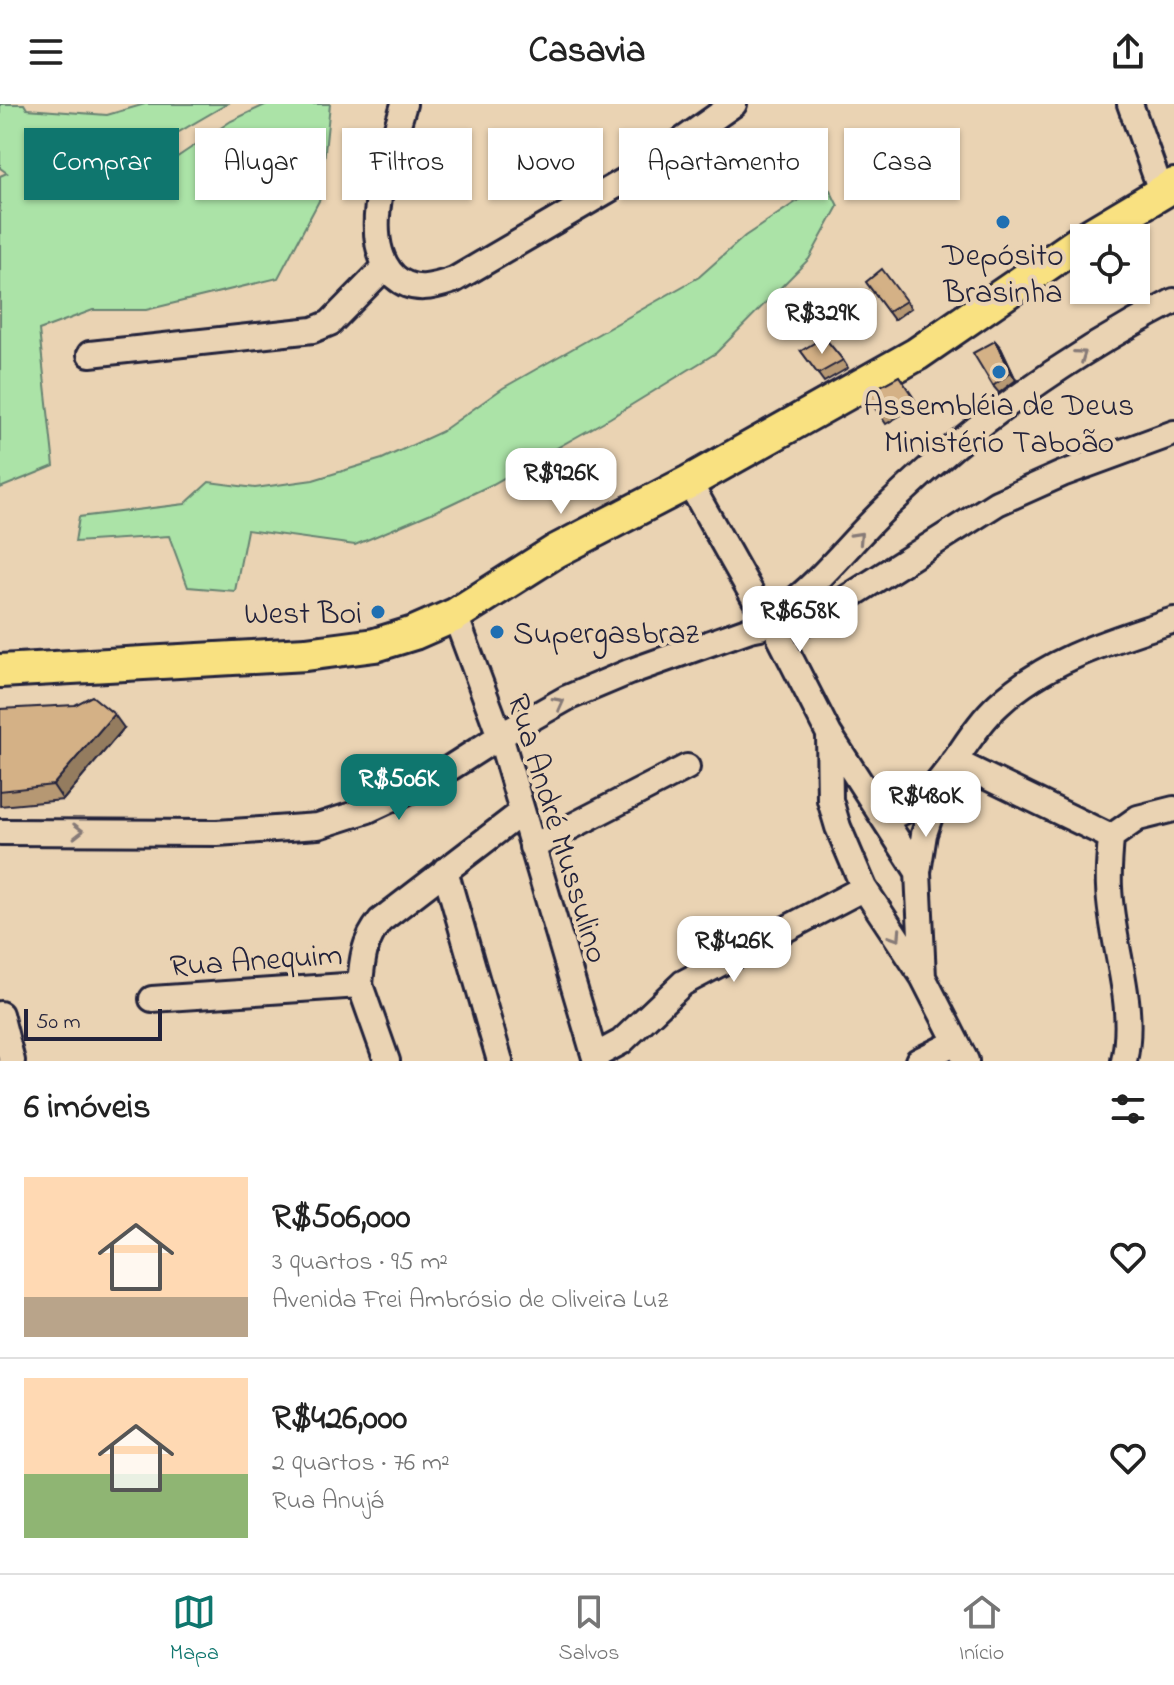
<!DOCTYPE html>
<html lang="pt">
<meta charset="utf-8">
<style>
body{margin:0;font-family:"Indie Flower",sans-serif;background:#f2f2f2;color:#222;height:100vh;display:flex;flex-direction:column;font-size:30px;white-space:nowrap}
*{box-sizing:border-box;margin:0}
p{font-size:26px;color:#767676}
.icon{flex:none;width:44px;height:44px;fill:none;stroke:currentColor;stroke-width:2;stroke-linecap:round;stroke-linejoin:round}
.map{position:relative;height:957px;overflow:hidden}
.sheet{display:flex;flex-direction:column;background:#fff;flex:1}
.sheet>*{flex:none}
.top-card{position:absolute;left:24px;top:24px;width:1126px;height:72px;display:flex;gap:16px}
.buttons{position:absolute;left:1070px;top:120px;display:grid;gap:16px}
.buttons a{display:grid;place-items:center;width:80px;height:80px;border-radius:0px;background:#fff;box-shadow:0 2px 6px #0004;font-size:40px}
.scale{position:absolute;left:24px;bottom:20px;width:138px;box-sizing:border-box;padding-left:8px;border:4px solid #22223b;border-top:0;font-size:22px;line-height:28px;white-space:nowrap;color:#22223b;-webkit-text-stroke:6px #ead3b3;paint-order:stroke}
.price{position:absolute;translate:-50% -68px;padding:0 18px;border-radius:16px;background:#fff;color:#222;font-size:26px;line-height:52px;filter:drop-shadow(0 2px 4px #0008)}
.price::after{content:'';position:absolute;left:50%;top:48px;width:24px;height:18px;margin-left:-12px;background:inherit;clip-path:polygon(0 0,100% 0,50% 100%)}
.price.current{background:#0f766e;color:#fff}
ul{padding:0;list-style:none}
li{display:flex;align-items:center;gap:24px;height:200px;padding:0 24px}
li+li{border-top:2px solid #e0e0e0}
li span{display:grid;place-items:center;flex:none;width:224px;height:160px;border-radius:0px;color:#555}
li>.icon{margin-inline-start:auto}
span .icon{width:96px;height:96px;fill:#fffc;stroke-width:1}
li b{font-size:34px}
h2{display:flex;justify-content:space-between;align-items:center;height:96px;padding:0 24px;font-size:34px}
.chip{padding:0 28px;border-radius:0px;background:#fff;box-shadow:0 2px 6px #0004;font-size:28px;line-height:72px}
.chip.current{background:#0f766e;color:#fff}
header{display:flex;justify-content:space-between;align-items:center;height:104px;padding:0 24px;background:#fff;font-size:36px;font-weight:700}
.tabs{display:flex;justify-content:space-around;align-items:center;height:112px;border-top:2px solid #e0e0e0;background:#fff;font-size:22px;color:#767676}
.tabs a{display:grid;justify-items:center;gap:4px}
.tabs .current{color:#0f766e}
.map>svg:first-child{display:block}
.green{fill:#abe3a7;stroke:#668271;stroke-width:2}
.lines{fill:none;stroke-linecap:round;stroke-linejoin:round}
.minor-casing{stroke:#22223b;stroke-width:30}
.major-casing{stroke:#22223b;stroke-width:38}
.minor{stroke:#ead3b3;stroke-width:24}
.major{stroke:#f9e181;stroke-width:32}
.wall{fill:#b69873;stroke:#22223b;stroke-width:2}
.shaded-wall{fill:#947c5e;stroke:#22223b;stroke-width:2}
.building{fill:#d4b186;stroke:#22223b;stroke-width:2}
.oneway{stroke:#867a77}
.poi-dot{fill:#1f6fb2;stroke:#ead3b3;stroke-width:3}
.labels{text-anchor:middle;stroke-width:8;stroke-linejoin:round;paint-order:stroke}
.poi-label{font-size:32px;fill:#22223b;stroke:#ead3b3}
.street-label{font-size:32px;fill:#22223b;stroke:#ead3b3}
</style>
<header><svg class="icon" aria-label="menu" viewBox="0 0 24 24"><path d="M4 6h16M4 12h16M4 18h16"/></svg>Casavia<svg class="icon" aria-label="share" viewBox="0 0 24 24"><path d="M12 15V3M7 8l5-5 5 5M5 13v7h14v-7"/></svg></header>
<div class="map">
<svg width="1174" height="957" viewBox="0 0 1174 957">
<rect width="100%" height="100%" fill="#ead3b3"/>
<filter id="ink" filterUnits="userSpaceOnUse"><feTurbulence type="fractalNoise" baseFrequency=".0125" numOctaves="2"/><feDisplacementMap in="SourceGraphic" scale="16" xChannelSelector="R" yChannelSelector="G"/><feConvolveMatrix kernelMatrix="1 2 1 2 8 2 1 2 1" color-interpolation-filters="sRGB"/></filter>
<g filter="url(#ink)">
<!-- green -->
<path class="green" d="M0,0H24L27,5L107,11L145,0H227L124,60L134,82L231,17L267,0H330L320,95L278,174L146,206H93L39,226L54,362L0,384V72L7,69L0,64Z
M830,86L838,102L809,155L716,249L610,314L493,380L436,407L355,441L247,426L235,487L188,483L169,432L75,438L79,413L185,400L209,378L255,384L313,376L382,355L441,328L503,284L699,173L745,132L802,94Z"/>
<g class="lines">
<defs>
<path id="minor" d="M404,0C391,47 355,135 395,173C413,189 433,183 454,176L629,74L734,0
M1130,0L1161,87
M90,250L313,226L330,219L385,163
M689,378L758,501L765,507
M782,506C824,476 853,434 891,399C974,319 1072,250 1174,197
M455,511L500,632L596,957
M790,521L801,520L836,501L997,399L1062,370L1174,329
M780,534L829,630L918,768L923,873
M829,630L830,696L838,723L864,784L923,873L966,957
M954,657L1111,733
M885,714C943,699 958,637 999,600C1049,554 1111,537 1174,516
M0,728L217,729L318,722L368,706L428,678L500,632L567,594L629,568L750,525L760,523
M532,743L687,663
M445,766L500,957
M918,768L924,730L941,679
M360,881L387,957
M152,895L360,881C362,855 364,837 380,817L522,708
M0,910L12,957
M595,952L621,938L683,879L864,784
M918,957L956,938
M1124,957C1137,898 1111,841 1109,783C1108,767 1110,750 1111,733L1138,714L1174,705"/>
<path id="major" d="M1085,134L1174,81
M0,567L306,550L375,541L414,529L455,511L556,447L689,378L917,250L1084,135"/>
</defs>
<!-- minor casing -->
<use href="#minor" class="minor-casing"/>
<!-- major casing -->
<use href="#major" class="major-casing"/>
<!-- minor -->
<use href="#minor" class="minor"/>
<!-- major -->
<use href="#major" class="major"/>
</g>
<!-- wall -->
<path class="wall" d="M866,178L906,197L911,204L894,216Z
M995,237L1001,244L1016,276L999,289L993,282Z
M801,247L843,256L848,264L824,278Z
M899,272L918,301L886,320L866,290Z
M0,605L124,624L63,696L0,702Z"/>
<!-- shaded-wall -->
<path class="shaded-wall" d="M995,237L1001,244L1016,276L1011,268Z
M114,610L124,624L63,696L53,681Z"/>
<!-- building -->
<path class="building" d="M882,165L906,197L888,208L866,178Z
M824,233L843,256L818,270L801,247Z
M995,237L1011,268L993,282L973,249Z
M899,272L913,293L880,312L866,290Z
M92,592L114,610L53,681L0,687V605L75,601Z"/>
<!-- one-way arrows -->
<defs><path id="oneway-chevron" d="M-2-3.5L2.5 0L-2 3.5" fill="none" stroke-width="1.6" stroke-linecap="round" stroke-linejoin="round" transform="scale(2)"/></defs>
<g class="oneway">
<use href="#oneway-chevron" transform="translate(1081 251) rotate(-35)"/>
<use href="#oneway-chevron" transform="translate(858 433) rotate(-47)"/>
<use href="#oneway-chevron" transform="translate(559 599) rotate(-28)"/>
<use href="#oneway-chevron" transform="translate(78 727) rotate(-1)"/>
<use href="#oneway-chevron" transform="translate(896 832) rotate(57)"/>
</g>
</g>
<!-- markers -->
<g class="poi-dot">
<circle cx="1003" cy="118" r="8"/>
<circle cx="999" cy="268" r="8"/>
<circle cx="378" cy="508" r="8"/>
<circle cx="497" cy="528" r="8"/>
</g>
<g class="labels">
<!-- poi labels -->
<g class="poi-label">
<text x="1003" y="161">Depósito<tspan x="1003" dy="37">Brasinha</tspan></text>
<text x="999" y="311">Assembléia de Deus<tspan x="999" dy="37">Ministério Taboão</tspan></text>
<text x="362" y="519" text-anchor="end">West Boi</text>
<text x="513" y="539" text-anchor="start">Supergasbraz</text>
</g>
<!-- street labels -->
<g class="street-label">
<text transform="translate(559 724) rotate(73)" y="11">Rua André Mussulino</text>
<text transform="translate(256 855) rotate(-4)" y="11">Rua Anequim</text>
</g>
</g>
</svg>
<div class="buttons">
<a><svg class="icon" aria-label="locate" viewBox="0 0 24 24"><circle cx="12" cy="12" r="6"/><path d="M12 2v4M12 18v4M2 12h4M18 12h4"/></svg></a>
</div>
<div class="scale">50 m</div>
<b class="price" style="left:822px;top:252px">R$329K</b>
<b class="price" style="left:561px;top:412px">R$926K</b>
<b class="price" style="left:800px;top:550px">R$658K</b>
<b class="price current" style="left:399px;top:718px">R$506K</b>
<b class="price" style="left:926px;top:735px">R$480K</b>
<b class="price" style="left:734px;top:880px">R$426K</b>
<div class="top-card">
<a class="chip current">Comprar</a>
<a class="chip">Alugar</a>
<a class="chip">Filtros</a>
<a class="chip">Novo</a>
<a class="chip">Apartamento</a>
<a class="chip">Casa</a>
</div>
</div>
<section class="sheet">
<h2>6 imóveis<svg class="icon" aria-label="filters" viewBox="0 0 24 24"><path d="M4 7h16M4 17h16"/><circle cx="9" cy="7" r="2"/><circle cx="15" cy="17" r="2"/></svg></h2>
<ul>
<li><span style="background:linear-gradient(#ffd9b3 75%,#b9a48a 0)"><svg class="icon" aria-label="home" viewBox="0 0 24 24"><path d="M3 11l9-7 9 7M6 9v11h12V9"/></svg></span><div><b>R$506,000</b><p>3 quartos · 95 m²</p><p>Avenida Frei Ambrósio de Oliveira Luz</p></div><svg class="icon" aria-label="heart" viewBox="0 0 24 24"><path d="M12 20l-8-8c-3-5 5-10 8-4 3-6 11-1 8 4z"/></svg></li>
<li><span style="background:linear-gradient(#ffd9b3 60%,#8fb573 0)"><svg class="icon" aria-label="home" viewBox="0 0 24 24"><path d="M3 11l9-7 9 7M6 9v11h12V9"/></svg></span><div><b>R$426,000</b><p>2 quartos · 76 m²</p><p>Rua Anujá</p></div><svg class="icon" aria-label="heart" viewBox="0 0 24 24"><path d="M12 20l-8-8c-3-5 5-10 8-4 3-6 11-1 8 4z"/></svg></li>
</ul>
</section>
<nav class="tabs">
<a class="current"><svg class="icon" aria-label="map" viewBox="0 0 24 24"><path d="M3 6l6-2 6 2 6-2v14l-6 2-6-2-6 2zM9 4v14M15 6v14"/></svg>Mapa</a>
<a><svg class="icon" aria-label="saved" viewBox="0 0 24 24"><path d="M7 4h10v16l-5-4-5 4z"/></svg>Salvos</a>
<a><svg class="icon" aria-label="home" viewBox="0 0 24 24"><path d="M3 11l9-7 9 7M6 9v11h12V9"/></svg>Início</a>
</nav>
